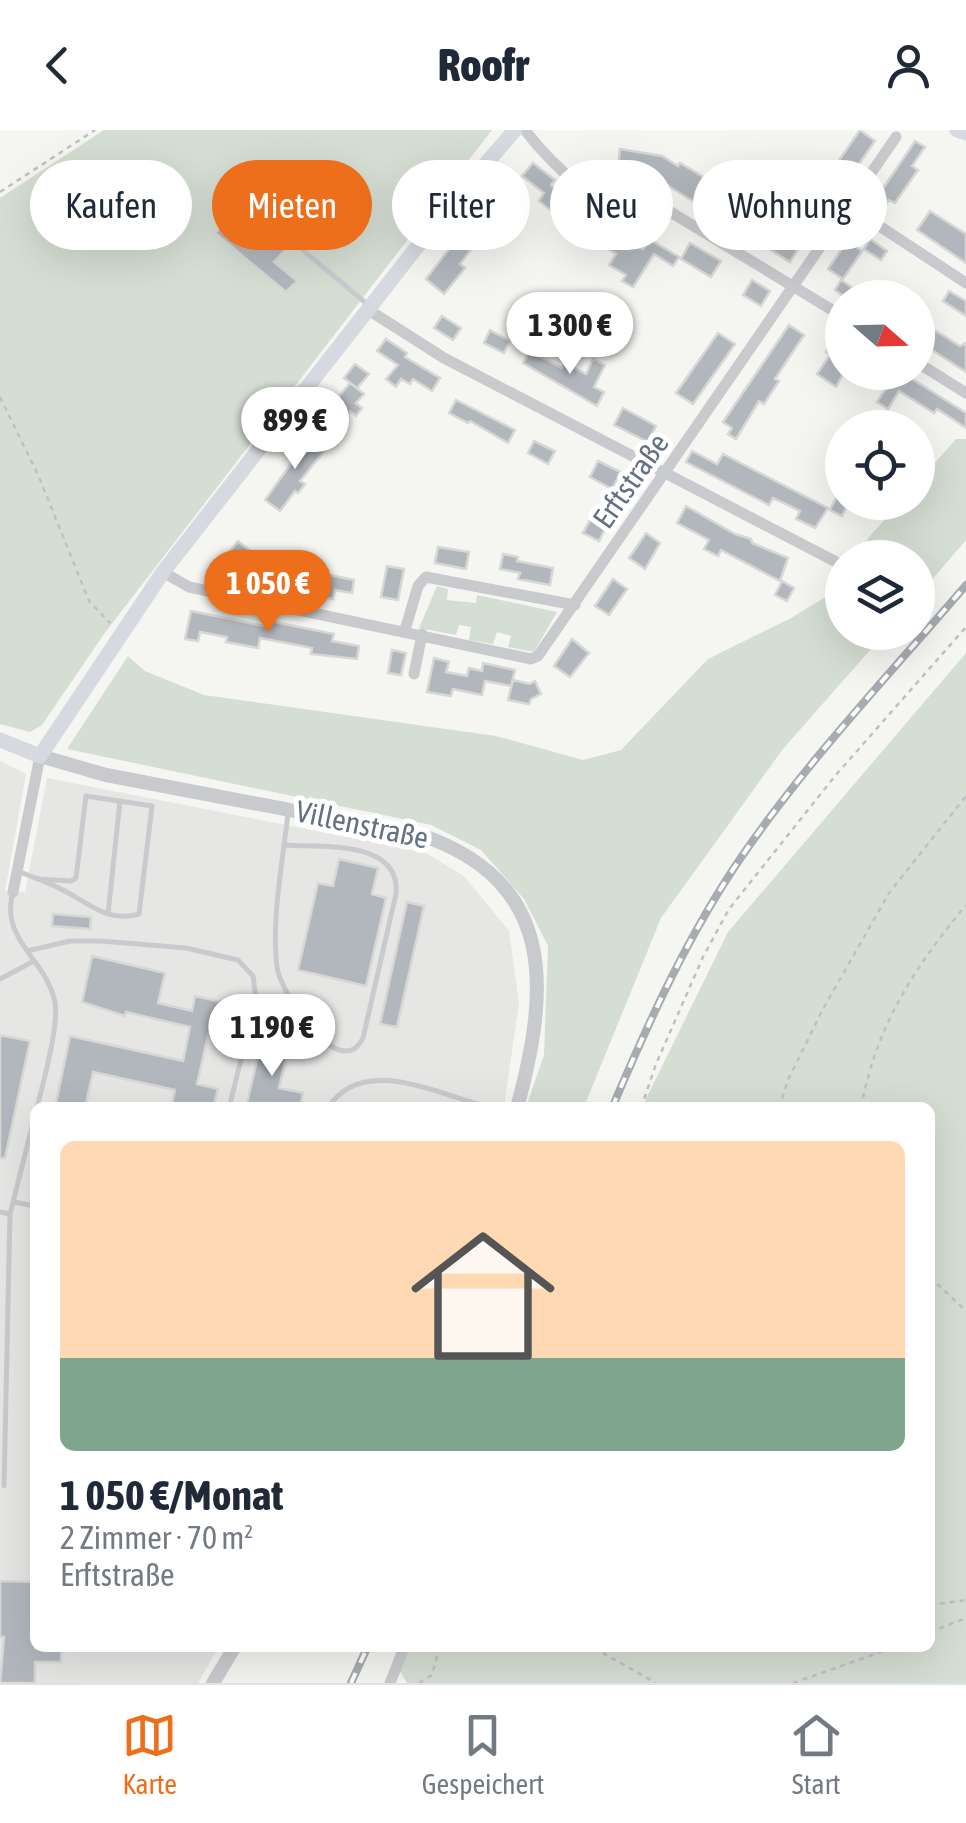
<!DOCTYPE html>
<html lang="de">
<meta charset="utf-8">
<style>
body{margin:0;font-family:"Asap Condensed",sans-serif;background:#f2f2f3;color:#1f2937;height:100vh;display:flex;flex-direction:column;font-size:38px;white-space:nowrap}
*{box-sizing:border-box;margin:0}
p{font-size:32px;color:#747a83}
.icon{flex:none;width:55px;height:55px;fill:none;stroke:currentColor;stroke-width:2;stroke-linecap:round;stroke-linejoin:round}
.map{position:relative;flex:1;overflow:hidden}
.details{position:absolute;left:30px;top:972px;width:905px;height:550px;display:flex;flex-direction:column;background:#fff;border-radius:15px;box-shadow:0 10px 40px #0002}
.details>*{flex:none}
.top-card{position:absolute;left:30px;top:30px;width:908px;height:90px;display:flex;gap:20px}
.needle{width:65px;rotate:110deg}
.controls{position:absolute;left:825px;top:150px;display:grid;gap:20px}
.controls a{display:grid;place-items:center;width:110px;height:110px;border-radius:50%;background:#fff;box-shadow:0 10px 40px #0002;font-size:50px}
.price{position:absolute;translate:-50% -85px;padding:0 22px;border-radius:35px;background:#fff;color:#222;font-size:32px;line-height:65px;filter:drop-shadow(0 2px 5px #0008)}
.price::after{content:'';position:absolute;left:50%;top:60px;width:30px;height:22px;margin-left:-15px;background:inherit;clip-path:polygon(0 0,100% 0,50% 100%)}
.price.on{background:#ed6e1b;color:#fff}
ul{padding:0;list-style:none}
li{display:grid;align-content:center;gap:20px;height:530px;padding:0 30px}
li+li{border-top:2px solid #e0e1e3}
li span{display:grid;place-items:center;height:310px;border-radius:15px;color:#555}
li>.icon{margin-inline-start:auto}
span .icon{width:180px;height:180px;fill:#fffc;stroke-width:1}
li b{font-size:42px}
.pill{padding:0 35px;border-radius:45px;background:#fff;box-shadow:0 10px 40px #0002;font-size:35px;line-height:90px}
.pill.on{background:#ed6e1b;color:#fff}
header{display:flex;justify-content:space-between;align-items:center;height:130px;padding:0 30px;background:#fff;font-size:45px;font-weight:800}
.dock{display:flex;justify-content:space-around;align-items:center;height:140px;border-top:2px solid #e0e1e3;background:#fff;font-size:28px;color:#747a83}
.dock a{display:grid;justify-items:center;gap:5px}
.dock .on{color:#ed6e1b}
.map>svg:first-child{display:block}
.built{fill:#e6e6e5}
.green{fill:#d5ded3}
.building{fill:#b2b7be;stroke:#d7d7d5;stroke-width:2.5}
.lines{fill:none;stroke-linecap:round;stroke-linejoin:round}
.path{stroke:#bfc0c3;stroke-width:2.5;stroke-dasharray:5 5;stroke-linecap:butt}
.service{stroke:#c8cace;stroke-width:5}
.minor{stroke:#c8cace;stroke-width:11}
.tertiary{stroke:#c8cace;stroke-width:14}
.secondary{stroke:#d6d9df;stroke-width:15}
.rail-casing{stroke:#a7abb2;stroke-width:8}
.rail{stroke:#fff;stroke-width:4;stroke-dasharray:11;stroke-linecap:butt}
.labels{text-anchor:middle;stroke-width:10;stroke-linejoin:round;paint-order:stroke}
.street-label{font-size:30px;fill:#637085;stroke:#fff}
</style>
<header><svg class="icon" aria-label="back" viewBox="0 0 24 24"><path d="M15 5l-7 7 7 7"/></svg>Roofr<svg class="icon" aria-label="person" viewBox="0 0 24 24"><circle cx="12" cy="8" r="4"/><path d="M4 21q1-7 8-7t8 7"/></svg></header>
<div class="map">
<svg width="966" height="1553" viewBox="0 0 966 1553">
<rect width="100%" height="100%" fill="#f5f6f2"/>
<!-- built -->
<path class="built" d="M0,631L26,644L5,761L25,762L47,648L424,722L464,746L509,801L519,873L504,977L35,978V1518H218L198,1553H0Z"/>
<!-- green -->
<path class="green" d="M104,0H492L104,504L42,595L30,602L0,594V68Z
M956,309H966V410L918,466V428L859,427L869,407L900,373L918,372V352Z
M437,456L448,459L447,470L476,473L477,465L557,482L534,522L508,517L511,506L497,502L493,514L469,510L471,497L459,495L456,505L419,498Z
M842,457V502L885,503L783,619L661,788L584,977H526L544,925L548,816L524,769L481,720L431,695L67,619L128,526L145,541L204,565L496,606L583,630L621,620L708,529L791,488Z
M966,523V1553H407L393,1530L398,1518H930V978L642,977L728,802Z"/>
<!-- building -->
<path class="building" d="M860,0L875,11L852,44L845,39L834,56L840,60L818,93L799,80L826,39L831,42Z
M915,11L925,17L912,36L918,40L895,73L889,70L881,81L872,75Z
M620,19L662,26L678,36L680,33L702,46L706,50L702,56L762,93L765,87L781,97L777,102L800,116L790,132L667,55L641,40L618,37Z
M533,33L555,50L551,55L580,78L568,94L539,71L544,63L522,46Z
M501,51L515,62L510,69L525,80L514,94L499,82L494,89L480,78Z
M310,54L341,82L325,100L294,72Z
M238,76L287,118L274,132L297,151L286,162L215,103Z
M930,81L966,104V133L917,100Z
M573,87L590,101L584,111L566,96Z
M599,92L643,119L649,109L679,127L673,136L654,124L633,157L622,151L626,145L609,135L616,124L590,108Z
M459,106L473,117L460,134L465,138L444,164L426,149Z
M870,109L887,121L881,130L864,119Z
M847,111L862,121L843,149L828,139Z
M690,113L721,131L711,147L681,129Z
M752,150L770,161L761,176L743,165Z
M841,150L867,168H846L835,160Z
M949,161L966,171V186L943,171Z
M442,186L461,198L453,210L434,198Z
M918,190L960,216L966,213V242L918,211Z
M789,195L804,205L775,249L779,251L764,274L759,271L736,309L728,304L732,298L723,292Z
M842,196V246L836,257L817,244L830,225L826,222Z
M490,200L510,211L504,223L484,213Z
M718,203L735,214L693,274L676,263Z
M386,209L407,223L405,227L440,248L432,261L413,249L410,254L401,249L396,257L386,249L398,235L377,221Z
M530,221L562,238L565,233L586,244L593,229L605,235L594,257L604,262L597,276L523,233Z
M355,234L369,244L357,258L344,248Z
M884,242H901L966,283V298L937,279L934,283L899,261L888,279L877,272L886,258L887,254L880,250Z
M350,253L364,264L356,273L362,278L356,286L350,281L335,301L320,289Z
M456,270L515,300L508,313L470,291L468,293L449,283Z
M623,278L656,296L648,312L614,295Z
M307,305L325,320L300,351L305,354L298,363L295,361L280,381L265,370L293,331L288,327Z
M534,311L555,321L548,334L528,323Z
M692,321L717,334L723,324L828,378L815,398L796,389L800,381L773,368L769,375L686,332Z
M598,331L621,342L612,359L590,347Z
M842,356V372H849L842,386L830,380Z
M686,376L735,404L751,409L752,413L788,428L780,451L721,420L718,426L704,419L709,410L677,393Z
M594,383L609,391L599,411L583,403Z
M646,403L660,413L645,439L629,428Z
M238,411L249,420L236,438L224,429Z
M438,417L469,422L466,439L435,433Z
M503,424L518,427L517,431L553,438L550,455L518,449L520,443L500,439Z
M266,436L304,445L305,440L354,450L352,463L335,460L333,469L262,454Z
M387,436L404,439L398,470L381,467Z
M613,449L627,459L609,485L595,476Z
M782,451L794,458L787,471L775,465Z
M191,481L269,497L270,491L334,504L332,511L359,516L357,529L311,524L312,518L260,508L258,518L226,512L227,507L200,502L198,511L185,509Z
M572,509L589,523L570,547L554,536Z
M392,520L406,523L401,545L388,543Z
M434,528L449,532L446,542L467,546L469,538L482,541L483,533L515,540L511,556L485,551L482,565L453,559L451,566L427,562Z
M513,550L530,554L535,551L541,564L531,569L529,574L508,570Z
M339,729L378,738L372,764L386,768L366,856L298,840L318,753L333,756Z
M407,772L424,776L397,897L380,894Z
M53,784L91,787L90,799L52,796Z
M92,826L165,843L158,873L192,881L195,866L240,876L236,898L211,892L197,954L218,959L213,978H171L175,960L93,942L85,978H55L70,906L183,931L190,897L126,882L125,886L82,872Z
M0,905L30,911L5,1028H0Z
M262,908L289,914L279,958L303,963L300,978H246Z
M0,1451L35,1452V1518H61V1532H35V1553H0L4,1507H0Z"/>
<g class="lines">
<!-- path -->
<path class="path" d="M0,62L95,0
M0,267L39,347L89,471L110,493
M641,978L656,934L703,827L729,779L835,646L966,497
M779,978L788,950L823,879L889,763L966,666
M861,978C876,896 914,838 966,775
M930,1147L966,1181
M930,1475L966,1470
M930,1502L966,1488
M594,1518L656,1553
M419,1553L432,1545L439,1518
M793,1553L892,1518"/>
<!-- service -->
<path class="service" d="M284,104L367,174
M285,715C322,718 401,709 396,764L363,908C340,955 280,862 277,837C271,790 283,730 288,683
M20,742C35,748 50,753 65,761C89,774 109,793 139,784L152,676L86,666L76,748L71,751L39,749
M13,762C0,809 43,827 54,868C61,891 43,952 37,978
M108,784L120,671
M27,821L70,811H101L186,818L238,830L253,846L256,869L229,978
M0,849L34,831
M328,978C363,922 443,967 492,978
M14,1072L35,1076
M0,1082L10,1084
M4,1356L10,1084L35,985"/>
<!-- minor -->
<path class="minor" d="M525,0C552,36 602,80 644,97L666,77
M590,62L618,59L641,64L842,186
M849,76L966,153
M367,179L444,228L842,435
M918,233L966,263
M163,442L189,457L531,529L538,526L896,7
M405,500L418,456L426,447L575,475
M414,544L422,504
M13,762L40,626
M390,1553L404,1518"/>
<!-- tertiary -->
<path class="tertiary" d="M40,626L106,645L421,705C558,752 549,860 517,978
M213,1553L234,1518"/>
<!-- secondary -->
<path class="secondary" d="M957,0L966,3
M0,610L40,626L163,442L445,81L515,0"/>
<defs>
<path id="rail" d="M612,978C649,891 688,805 742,726C808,630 890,544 966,455
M351,1553L367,1518"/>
</defs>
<!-- rail casing -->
<use href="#rail" class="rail-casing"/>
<!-- rail -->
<use href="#rail" class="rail"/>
</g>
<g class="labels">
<!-- street labels -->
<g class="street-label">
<text transform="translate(631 351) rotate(-55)" y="10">Erftstraße</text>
<text transform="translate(362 695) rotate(12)" y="10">Villenstraße</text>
</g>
</g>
</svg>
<div class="controls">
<a><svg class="needle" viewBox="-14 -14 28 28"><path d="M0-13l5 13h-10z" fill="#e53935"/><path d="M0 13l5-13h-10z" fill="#747a83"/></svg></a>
<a><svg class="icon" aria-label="locate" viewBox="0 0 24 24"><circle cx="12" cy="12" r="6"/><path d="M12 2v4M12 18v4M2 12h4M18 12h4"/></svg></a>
<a><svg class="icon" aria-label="layers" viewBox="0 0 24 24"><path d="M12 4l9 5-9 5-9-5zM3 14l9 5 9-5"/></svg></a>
</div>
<b class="price" style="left:570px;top:247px">1 300 €</b>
<b class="price" style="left:295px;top:342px">899 €</b>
<b class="price on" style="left:268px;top:505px">1 050 €</b>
<b class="price" style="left:272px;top:949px">1 190 €</b>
<div class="top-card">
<a class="pill">Kaufen</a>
<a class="pill on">Mieten</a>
<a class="pill">Filter</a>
<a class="pill">Neu</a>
<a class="pill">Wohnung</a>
</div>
<section class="details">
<ul>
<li><span style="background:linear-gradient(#ffd9b3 70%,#7fa58c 0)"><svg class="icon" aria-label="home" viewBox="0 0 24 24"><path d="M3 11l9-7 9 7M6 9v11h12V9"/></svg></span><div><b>1 050 €/Monat</b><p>2 Zimmer · 70 m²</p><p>Erftstraße</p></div></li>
</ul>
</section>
</div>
<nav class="dock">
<a class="on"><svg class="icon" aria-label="map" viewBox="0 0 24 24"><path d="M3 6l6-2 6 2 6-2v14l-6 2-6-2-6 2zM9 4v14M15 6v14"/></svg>Karte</a>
<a><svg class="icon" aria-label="saved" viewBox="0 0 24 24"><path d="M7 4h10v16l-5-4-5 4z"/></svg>Gespeichert</a>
<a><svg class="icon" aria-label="home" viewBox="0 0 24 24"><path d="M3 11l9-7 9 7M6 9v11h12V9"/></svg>Start</a>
</nav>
